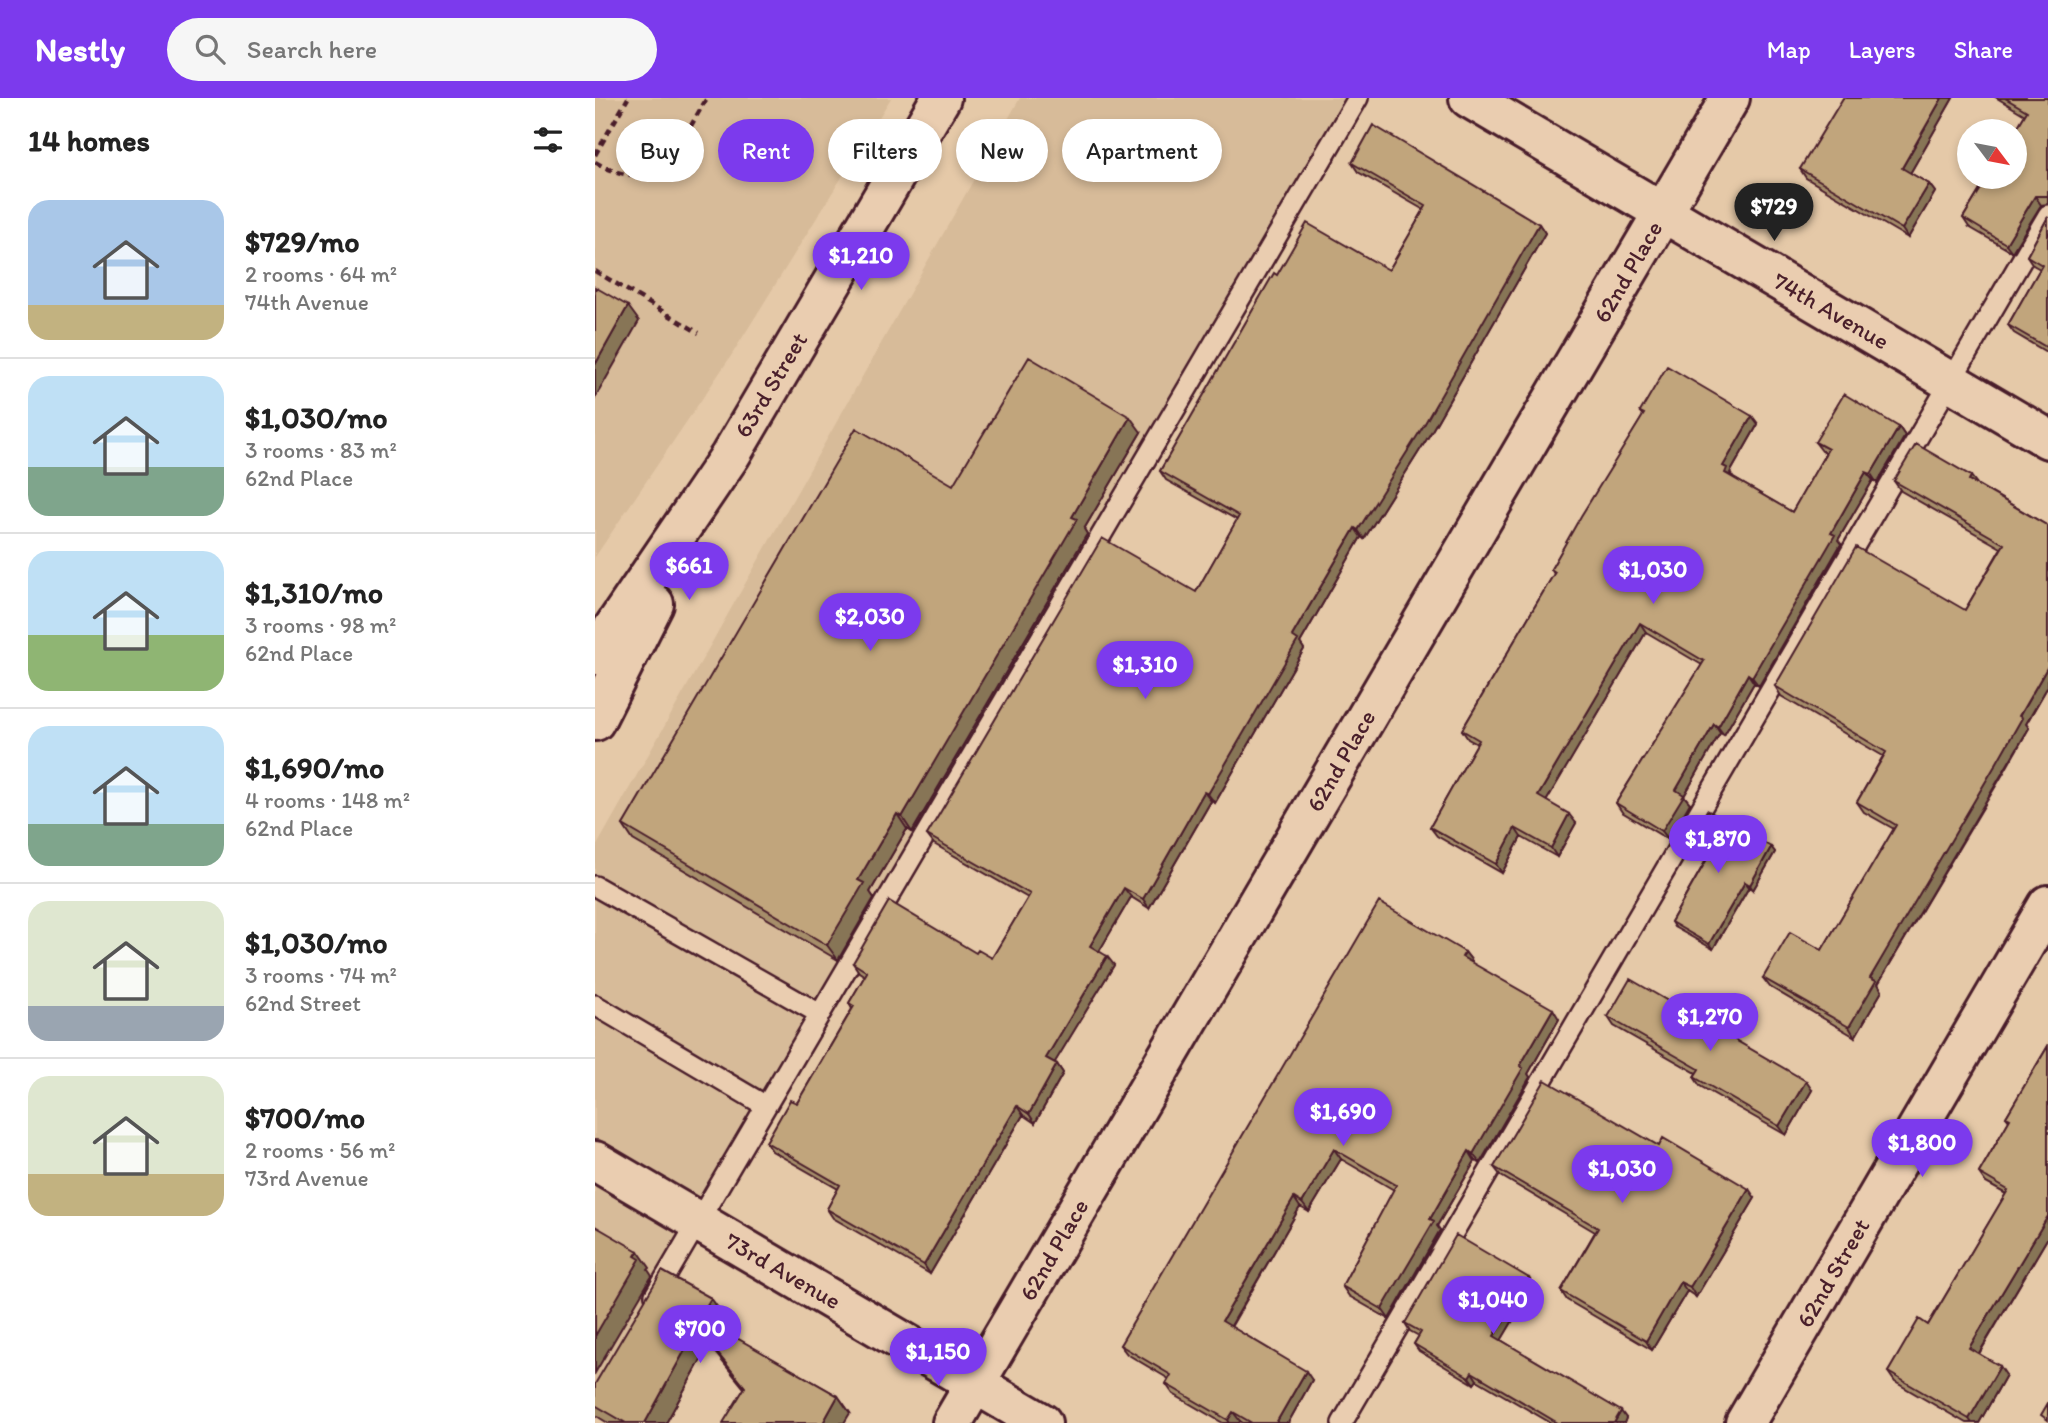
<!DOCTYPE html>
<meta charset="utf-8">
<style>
body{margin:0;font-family:Itim,sans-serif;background:#f6f6f6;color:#222;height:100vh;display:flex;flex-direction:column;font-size:26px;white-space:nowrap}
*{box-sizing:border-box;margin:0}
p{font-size:23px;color:#767676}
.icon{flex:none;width:38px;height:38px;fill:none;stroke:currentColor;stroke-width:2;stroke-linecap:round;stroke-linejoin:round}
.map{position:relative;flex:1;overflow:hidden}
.side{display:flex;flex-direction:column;background:#fff;width:595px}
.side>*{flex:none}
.top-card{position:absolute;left:21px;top:21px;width:665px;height:63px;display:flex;gap:14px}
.needle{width:46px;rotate:122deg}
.tools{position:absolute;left:1362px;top:21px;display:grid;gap:14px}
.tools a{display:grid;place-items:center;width:70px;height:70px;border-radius:50%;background:#fff;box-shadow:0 4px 10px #0003;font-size:35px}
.price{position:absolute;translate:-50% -60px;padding:0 16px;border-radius:24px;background:#7c3aed;color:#fff;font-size:23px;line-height:46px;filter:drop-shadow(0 2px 4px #0008)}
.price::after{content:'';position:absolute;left:50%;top:42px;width:21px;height:16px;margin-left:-10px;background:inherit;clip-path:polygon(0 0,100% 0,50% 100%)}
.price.on{background:#222;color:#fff}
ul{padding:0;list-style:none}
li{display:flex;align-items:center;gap:21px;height:175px;padding:0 28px}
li+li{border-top:2px solid #e0e0e0}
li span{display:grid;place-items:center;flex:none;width:196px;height:140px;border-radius:21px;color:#555}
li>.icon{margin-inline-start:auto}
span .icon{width:84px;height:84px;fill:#fffc;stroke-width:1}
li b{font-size:30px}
h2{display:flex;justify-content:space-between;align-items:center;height:84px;padding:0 28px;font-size:30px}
.tag{padding:0 24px;border-radius:32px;background:#fff;box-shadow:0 4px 10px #0003;font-size:24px;line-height:63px}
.tag.on{background:#7c3aed;color:#fff}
header{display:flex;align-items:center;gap:42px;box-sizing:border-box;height:98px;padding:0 35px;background:#7c3aed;color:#fff}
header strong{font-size:33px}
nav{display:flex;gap:38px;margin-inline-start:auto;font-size:24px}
.search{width:490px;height:63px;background:#f6f6f6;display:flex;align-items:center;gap:18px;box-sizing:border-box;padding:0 24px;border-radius:38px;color:#767676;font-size:26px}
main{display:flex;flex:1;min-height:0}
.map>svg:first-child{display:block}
.built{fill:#d7bb99}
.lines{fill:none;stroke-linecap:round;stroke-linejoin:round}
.lane-casing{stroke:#4a1f2b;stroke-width:24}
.street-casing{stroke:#4a1f2b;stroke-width:44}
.secondary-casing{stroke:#4a1f2b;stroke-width:44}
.path{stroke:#4a1f2b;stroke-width:4.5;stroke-dasharray:7 5;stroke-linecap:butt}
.lane{stroke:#eacdb0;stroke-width:19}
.street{stroke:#eacdb0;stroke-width:38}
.secondary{stroke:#eacdb0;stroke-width:38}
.wall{fill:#a68e6b;stroke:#4a1f2b;stroke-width:2}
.shaded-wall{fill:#877457;stroke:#4a1f2b;stroke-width:2}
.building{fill:#c1a57c;stroke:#4a1f2b;stroke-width:2}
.labels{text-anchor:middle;stroke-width:5;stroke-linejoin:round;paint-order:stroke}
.street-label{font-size:24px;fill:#4a1f2b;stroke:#eacdb0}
</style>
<header>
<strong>Nestly</strong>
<div class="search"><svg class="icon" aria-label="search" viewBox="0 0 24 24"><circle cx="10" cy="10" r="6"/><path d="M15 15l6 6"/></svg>Search here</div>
<nav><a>Map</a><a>Layers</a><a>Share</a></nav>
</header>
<main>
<section class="side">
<h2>14 homes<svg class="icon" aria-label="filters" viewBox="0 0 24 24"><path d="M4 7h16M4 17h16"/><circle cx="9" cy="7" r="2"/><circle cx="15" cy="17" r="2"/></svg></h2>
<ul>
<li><span style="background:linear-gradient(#a9c7e8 75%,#c2b280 0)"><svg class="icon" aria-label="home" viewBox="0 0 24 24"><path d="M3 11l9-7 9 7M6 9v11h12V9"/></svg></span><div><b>$729/mo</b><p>2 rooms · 64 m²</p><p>74th Avenue</p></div></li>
<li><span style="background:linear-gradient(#bfe0f5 65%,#7fa58c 0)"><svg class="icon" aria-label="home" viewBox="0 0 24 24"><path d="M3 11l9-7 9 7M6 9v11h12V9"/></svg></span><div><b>$1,030/mo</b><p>3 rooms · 83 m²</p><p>62nd Place</p></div></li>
<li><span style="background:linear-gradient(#bfe0f5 60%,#8fb573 0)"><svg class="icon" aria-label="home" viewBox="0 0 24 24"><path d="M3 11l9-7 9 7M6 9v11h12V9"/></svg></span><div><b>$1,310/mo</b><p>3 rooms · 98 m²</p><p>62nd Place</p></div></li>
<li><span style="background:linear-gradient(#bfe0f5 70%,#7fa58c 0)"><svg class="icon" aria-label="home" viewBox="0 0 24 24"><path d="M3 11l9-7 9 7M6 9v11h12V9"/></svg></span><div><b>$1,690/mo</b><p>4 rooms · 148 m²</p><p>62nd Place</p></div></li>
<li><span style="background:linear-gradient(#dfe7d0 75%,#9aa5b1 0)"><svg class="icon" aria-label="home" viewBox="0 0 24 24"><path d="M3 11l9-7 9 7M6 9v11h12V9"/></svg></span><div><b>$1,030/mo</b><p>3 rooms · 74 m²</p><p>62nd Street</p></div></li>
<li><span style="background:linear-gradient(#dfe7d0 70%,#c2b280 0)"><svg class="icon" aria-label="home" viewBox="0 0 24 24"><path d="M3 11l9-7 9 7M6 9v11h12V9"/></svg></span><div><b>$700/mo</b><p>2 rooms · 56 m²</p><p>73rd Avenue</p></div></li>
</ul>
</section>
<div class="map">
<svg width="1453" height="1325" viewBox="0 0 1453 1325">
<rect width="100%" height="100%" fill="#e5c9a8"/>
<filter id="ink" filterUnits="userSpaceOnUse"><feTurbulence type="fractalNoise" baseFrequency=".0143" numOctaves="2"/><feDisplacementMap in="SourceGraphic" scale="14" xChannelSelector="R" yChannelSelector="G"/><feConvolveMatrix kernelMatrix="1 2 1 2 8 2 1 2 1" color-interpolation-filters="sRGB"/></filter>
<g filter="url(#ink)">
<!-- built -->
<path class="built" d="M0,0H296L136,258L0,459Z
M425,0H771L0,1314V751Z"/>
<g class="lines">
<defs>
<path id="lane" d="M0,788L225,916
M0,907L171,1008
M60,1197L763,0
M747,1325L1453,117"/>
<path id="street" d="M874,0L1453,341
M0,1063L447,1325
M357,1325L1135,0
M1150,1325L1453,807"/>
<path id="secondary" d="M0,557L135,358L346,0
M0,623L59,506"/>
</defs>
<!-- lane casing -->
<use href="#lane" class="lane-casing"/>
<!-- street casing -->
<use href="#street" class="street-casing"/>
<!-- secondary casing -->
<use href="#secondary" class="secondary-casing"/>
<!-- path -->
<path class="path" d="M0,57L33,0
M0,64C66,102 82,49 112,0
M0,173L104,235"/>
<!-- lane -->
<use href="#lane" class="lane"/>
<!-- street -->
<use href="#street" class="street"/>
<!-- secondary -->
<use href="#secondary" class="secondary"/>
</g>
<!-- wall -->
<path class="wall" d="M1358,0L1315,75L1334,86L1340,94L1313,140L1211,80L1205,71Z
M1402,0H1453V106L1446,107L1417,154L1374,129L1368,120L1430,17Z
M757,65L944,126L950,135L835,336L769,441L766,439L705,545L709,551L620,705L616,703L554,810L536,799L504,853L519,867L459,965L462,966L468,975L440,1025L428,1017L335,1176L238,1120L232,1111L243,1091L177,1053L171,1044L202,1005L257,911L254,905L270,878L264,874L258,865L381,855L397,860L433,800L339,746L332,737L601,494L642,422L571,382L565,373L682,177L794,172L829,112L763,74Z
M1453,119V255L1419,235L1413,227L1445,171L1438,167L1432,158Z
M1045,314L1157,318L1163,326L1135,375L1138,380L1197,414L1231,355L1227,353L1220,344L1304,329L1310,338L1282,385L1278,382L1243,442L1246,446L1164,588L1159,585L1129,637L1125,635L1089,698L1095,705L1074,742L1027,714L1021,705L1107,567L1051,534L951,703L981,725L962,759L926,739L907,775L842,738L835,729L882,646L873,641L867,632L959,476L956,471L1048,318Z
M546,334L489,431L492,436L317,734L312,731L275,794L279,800L243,862L38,742L28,727L358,387Z
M1299,383L1383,387L1453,428V588L1431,626L1434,630L1408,676L1283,886L1287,893L1260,939L1175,889L1168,880L1227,852L1299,731L1269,714L1262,704L1288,658L1186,598L1180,588L1370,512L1406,450L1306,393Z
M1091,749H1176L1180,754L1158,792L1154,789L1118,851L1079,829L1076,824L1110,764L1095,754Z
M870,854L877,863L876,865L964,921L933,976L935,979L885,1065L880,1063L842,1128L845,1132L794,1221L754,1198L747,1188L799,1092L746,1061L714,1114L705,1109L636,1229L717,1282L693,1325H648L645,1323L644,1325H628L578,1296L571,1286L574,1281L532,1256L525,1247Z
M1013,919L1217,992L1191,1037L1105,988L1099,979L1101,975L1019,928Z
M1453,948V1139L1384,1256L1411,1277L1384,1325H1371L1300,1284L1293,1274L1333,1227L1411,1096L1391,1085L1384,1075L1414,1023L1411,1019Z
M1064,1048L1160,1100L1101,1199L1092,1193L1057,1252L972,1202L966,1193L1000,1134L906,1078L899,1069Z
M939,1187L906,1242L1031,1320L1029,1325H956L882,1282L879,1286L824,1253L819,1246L824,1238L815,1233L810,1225Z
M128,1217L121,1229L243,1298L255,1315L149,1290L114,1247L71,1325H13L0,1317V1286Z"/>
<!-- shaded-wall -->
<path class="shaded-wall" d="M1347,0H1358L1313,79L1307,70Z
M1334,86L1340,94L1313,140L1307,131Z
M1440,98L1446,107L1417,154L1411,146Z
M944,126L950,135L835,336L769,441L763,432Z
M33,208L44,223L0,300V267Z
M1157,318L1163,326L1135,375L1138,379L1130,375L1128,368Z
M535,319L546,334L489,431L492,436L317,734L307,719L477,419Z
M1304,329L1310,338L1282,385L1276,376Z
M1271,374L1278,382L1243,442L1246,446L1164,588L1157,579L1236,435Z
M1376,378L1383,387L1374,382Z
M760,430L766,439L705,545L709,551L620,705L613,696L697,538Z
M1045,525L1051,534L949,707L943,698Z
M1453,568V588L1431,626L1434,630L1283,886L1287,893L1260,939L1254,929L1275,880Z
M1153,576L1159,585L1129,637L1123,629Z
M1119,626L1125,635L1089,698L1095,705L1074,742L1067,733L1081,692Z
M609,694L616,703L554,810L548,801Z
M302,716L312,731L275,794L279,800L243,862L232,847L263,782Z
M974,716L981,725L962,759L956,750Z
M920,730L926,739L907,775L901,766Z
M1176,749L1180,754L1158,792L1155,787Z
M1150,784L1154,789L1118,851L1114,846Z
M529,790L536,799L502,857L495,848Z
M870,854L877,863L874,869L867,859Z
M512,858L519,867L457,969L451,960Z
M958,911L964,921L933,976L935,979L885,1065L878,1056L925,968Z
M462,966L468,975L440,1025L434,1016Z
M1211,983L1217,992L1191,1037L1184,1028Z
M422,1008L428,1017L335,1176L329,1167Z
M739,1051L746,1061L714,1114L707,1105Z
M874,1053L880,1063L842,1128L845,1132L794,1221L787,1211L835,1121Z
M1154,1091L1160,1100L1101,1199L1095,1189Z
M699,1100L705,1109L633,1233L627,1223Z
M1453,1118V1139L1381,1260L1374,1250Z
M43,1153L55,1170L53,1172L57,1178L0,1275V1238Z
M934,1180L939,1187L904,1246L899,1238Z
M1085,1184L1092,1193L1057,1252L1051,1243Z
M116,1200L128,1217L117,1236L105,1219Z
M102,1230L114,1247L71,1325H50Z
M1405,1268L1411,1277L1384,1325H1377L1374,1321Z
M711,1273L717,1282L693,1325H681Z
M877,1274L882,1282L879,1286L874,1279Z
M243,1298L255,1315L249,1325H228Z
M1026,1313L1031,1320L1029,1325H1019Z
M638,1314L645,1323L644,1325H635L633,1322Z"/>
<!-- building -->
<path class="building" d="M1248,0H1347L1307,70L1334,86L1307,131L1205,71Z
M1410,0H1453V98H1440L1411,146L1368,120L1393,79H1419V35L1432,13Z
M778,27L944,126L829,327L763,432L760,430L697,538L703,542L613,696L609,694L548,801L529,790L495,848L512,858L451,960L462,966L434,1016L422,1008L329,1167L232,1111L245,1087L171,1044L195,1002L202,1005L259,908L254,905L272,874L258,865L294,803L381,855L383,852L397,860L435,796L332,737L507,440L601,494L644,418L565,373L679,175L682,177L712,125L794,172L831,108L757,65Z
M1453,119V246L1451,249L1413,227L1447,167L1432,158Z
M0,189L33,208L0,267Z
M434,259L535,319L477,419L482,421L307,719L302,716L263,782L269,785L232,847L28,727L261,330L358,387Z
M1072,268L1157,318L1128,368L1132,370L1130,375L1197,414L1233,351L1220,344L1249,296L1304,329L1276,376L1271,374L1236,435L1240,437L1157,579L1153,576L1123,629L1119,626L1081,692L1089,697L1067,733L1021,705L1109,563L1045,525L943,698L974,716L956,750L920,730L901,766L835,729L884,642L867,632L960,474L956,471L986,418L1049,316L1045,314Z
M1321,346L1376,378L1374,382L1453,428V568L1424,618L1427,620L1401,666L1275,880L1281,883L1254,929L1168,880L1195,834L1227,852L1301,727L1262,704L1291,654L1180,588L1261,449L1370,512L1409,446L1299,383Z
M1112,712L1176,749L1155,787L1150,784L1114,846L1076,824L1112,761L1091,749Z
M784,804L870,854L867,859L958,911L925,968L928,970L878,1056L874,1053L835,1121L839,1123L787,1211L747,1188L801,1087L739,1051L707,1105L699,1100L627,1223L711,1273L681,1325H657L638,1314L633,1322L571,1286L576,1277L525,1247Z
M1035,881L1211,983L1184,1028L1099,979L1104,971L1013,919Z
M1453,948V1118L1374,1250L1405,1268L1374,1321L1293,1274L1324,1221L1333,1227L1413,1092L1384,1075L1415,1021L1411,1019Z
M950,982L1064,1048L1068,1040L1154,1091L1095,1189L1085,1184L1051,1243L966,1193L1003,1130L899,1069Z
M0,1128L43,1153L40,1158L45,1161L0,1238Z
M861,1137L934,1180L899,1238L1026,1313L1019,1325H963L877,1274L874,1279L819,1246L826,1234L810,1225Z
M67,1173L116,1200L105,1219L243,1298L228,1325H128L150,1289L102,1230L50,1325H31L0,1307V1286Z
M1453,1305V1322L1446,1317Z"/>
</g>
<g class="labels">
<!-- street labels -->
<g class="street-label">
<text transform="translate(1033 174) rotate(-60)" y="8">62nd Place</text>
<text transform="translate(1236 213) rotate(30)" y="8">74th Avenue</text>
<text transform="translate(176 287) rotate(-59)" y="8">63rd Street</text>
<text transform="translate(746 663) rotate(-60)" y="8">62nd Place</text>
<text transform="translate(459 1152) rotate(-60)" y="8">62nd Place</text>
<text transform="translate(188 1173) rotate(30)" y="8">73rd Avenue</text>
<text transform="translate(1238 1175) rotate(-60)" y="8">62nd Street</text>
</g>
</g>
</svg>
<div class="tools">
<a><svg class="needle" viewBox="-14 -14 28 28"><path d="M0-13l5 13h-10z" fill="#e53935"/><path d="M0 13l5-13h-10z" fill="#767676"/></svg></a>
</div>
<b class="price on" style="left:1179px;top:145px">$729</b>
<b class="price" style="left:266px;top:194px">$1,210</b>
<b class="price" style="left:94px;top:504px">$661</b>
<b class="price" style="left:1058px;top:508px">$1,030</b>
<b class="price" style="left:275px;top:555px">$2,030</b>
<b class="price" style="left:550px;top:603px">$1,310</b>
<b class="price" style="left:1123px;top:777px">$1,870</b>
<b class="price" style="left:1115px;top:955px">$1,270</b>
<b class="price" style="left:748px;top:1050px">$1,690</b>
<b class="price" style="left:1327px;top:1081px">$1,800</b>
<b class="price" style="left:1027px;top:1107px">$1,030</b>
<b class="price" style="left:898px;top:1238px">$1,040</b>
<b class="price" style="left:105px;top:1267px">$700</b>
<b class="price" style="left:343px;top:1290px">$1,150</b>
<div class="top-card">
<a class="tag">Buy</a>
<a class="tag on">Rent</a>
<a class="tag">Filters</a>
<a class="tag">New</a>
<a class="tag">Apartment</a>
</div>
</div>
</main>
